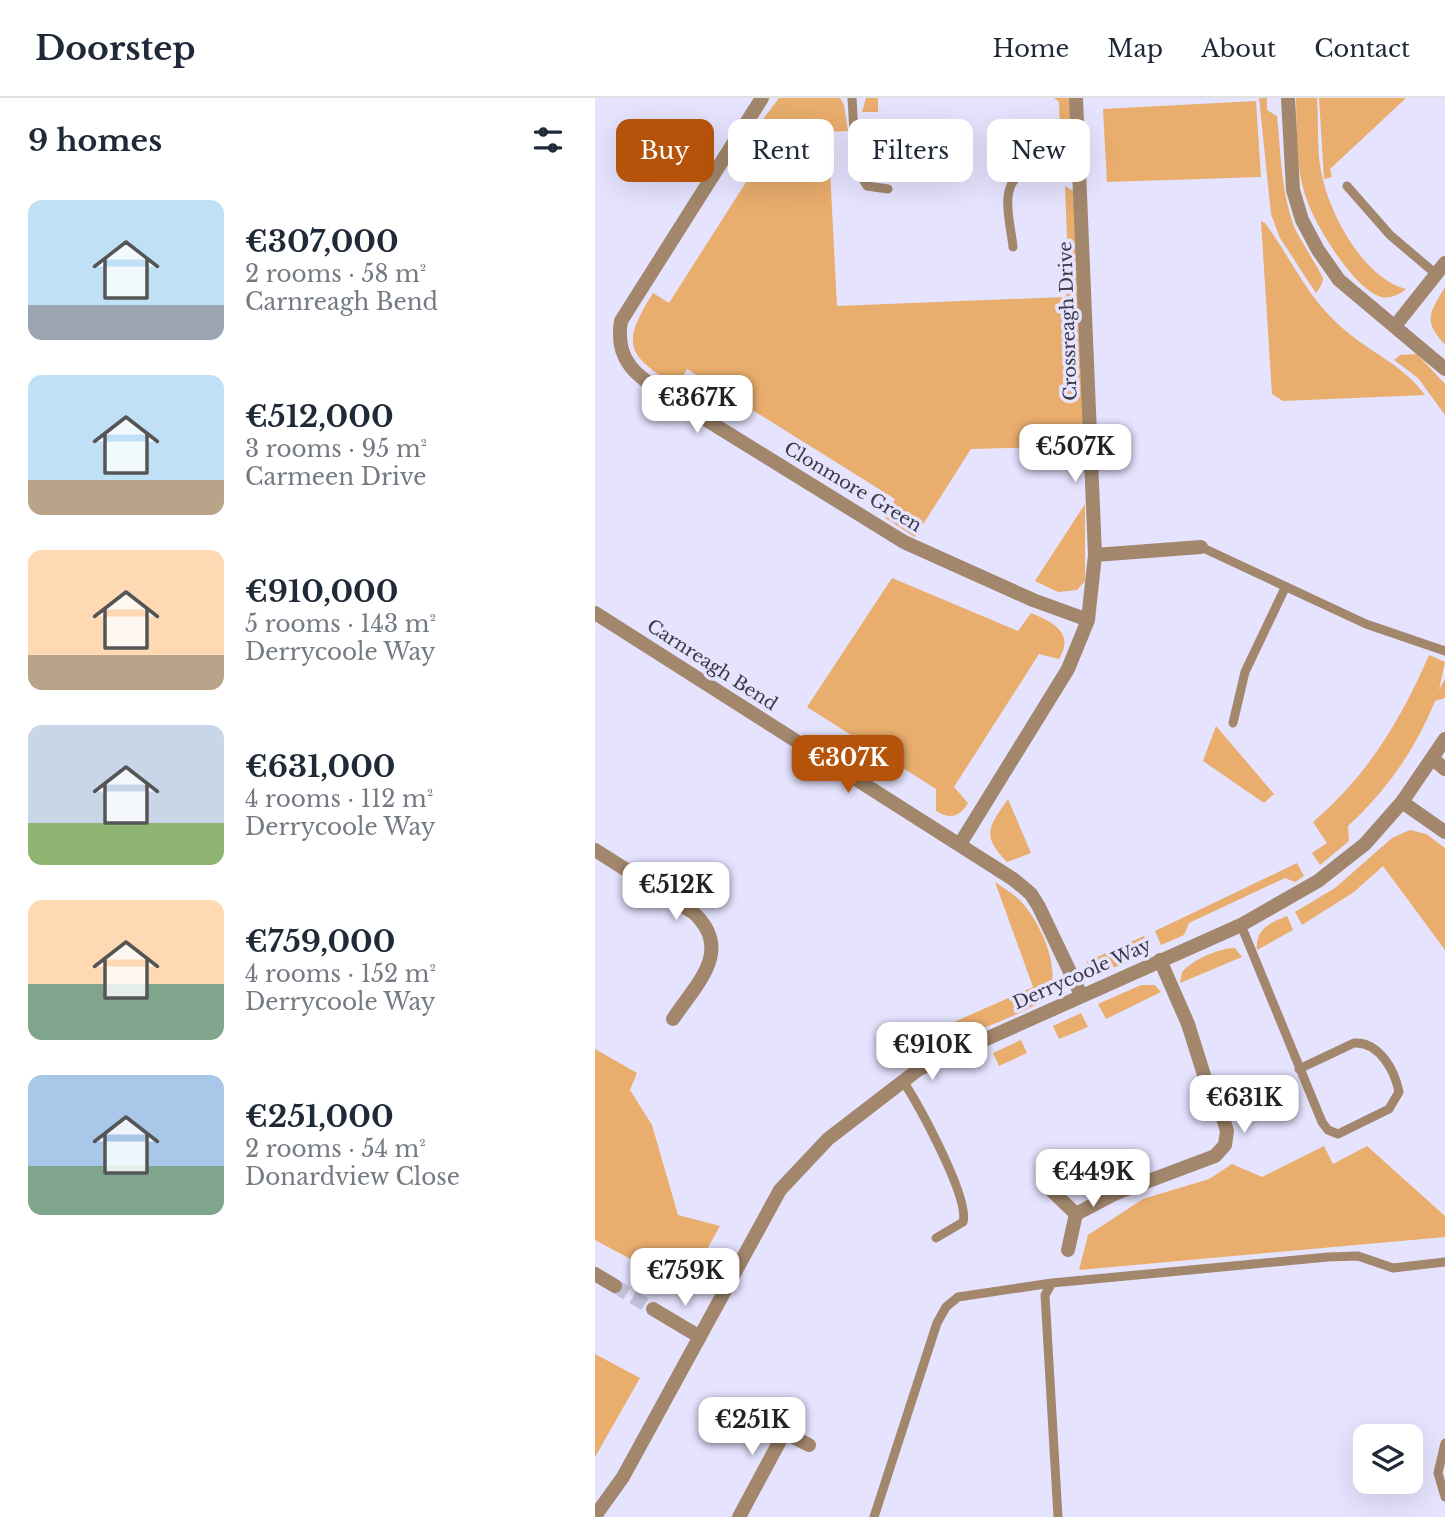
<!DOCTYPE html>
<meta charset="utf-8">
<style>
body{margin:0;font-family:"Libre Baskerville",serif;background:#f6f6f7;color:#1f2937;height:100vh;display:flex;flex-direction:column;font-size:26px;white-space:nowrap}
*{box-sizing:border-box;margin:0}
p{font-size:23px;color:#747a83}
.icon{flex:none;width:38px;height:38px;fill:none;stroke:currentColor;stroke-width:2;stroke-linecap:round;stroke-linejoin:round}
.map{position:relative;flex:1;overflow:hidden}
.details{display:flex;flex-direction:column;background:#fff;width:595px}
.details>*{flex:none}
.hud{position:absolute;left:21px;top:21px;width:665px;height:63px;display:flex;gap:14px}
.fabs{position:absolute;left:758px;top:1326px;display:grid;gap:14px}
.fabs a{display:grid;place-items:center;width:70px;height:70px;border-radius:14px;background:#fff;box-shadow:0 7px 28px #0002;font-size:35px}
.price{position:absolute;translate:-50% -60px;padding:0 16px;border-radius:14px;background:#fff;color:#222;font-size:23px;line-height:46px;filter:drop-shadow(0 2px 4px #0008)}
.price::after{content:'';position:absolute;left:50%;top:42px;width:21px;height:16px;margin-left:-10px;background:inherit;clip-path:polygon(0 0,100% 0,50% 100%)}
.price.selected{background:#b45309;color:#fff}
ul{padding:0;list-style:none}
li{display:flex;align-items:center;gap:21px;height:175px;padding:0 28px}
li span{display:grid;place-items:center;flex:none;width:196px;height:140px;border-radius:14px;color:#555}
li>.icon{margin-inline-start:auto}
span .icon{width:84px;height:84px;fill:#fffc;stroke-width:1}
li b{font-size:30px}
h2{display:flex;justify-content:space-between;align-items:center;height:84px;padding:0 28px;font-size:30px}
.chip{padding:0 24px;border-radius:14px;background:#fff;box-shadow:0 7px 28px #0002;font-size:24px;line-height:63px}
.chip.selected{background:#b45309;color:#fff}
header{display:flex;align-items:center;gap:42px;box-sizing:border-box;height:98px;padding:0 35px;background:#fff;border-bottom:2px solid #e0e1e3}
header strong{font-size:33px}
nav{display:flex;gap:38px;margin-inline-start:auto;font-size:24px}
main{display:flex;flex:1;min-height:0}
.map>svg:first-child{display:block}
.green{fill:#e9ad6d}
.lines{fill:none;stroke-linecap:round;stroke-linejoin:round}
.street-tunnel{stroke:#c3c1d9;stroke-width:14;stroke-dasharray:14 7;stroke-linecap:butt}
.lane{stroke:#a2876d;stroke-width:9}
.street{stroke:#a2876d;stroke-width:14}
.labels{text-anchor:middle;stroke-width:7;stroke-linejoin:round;paint-order:stroke}
.street-label{font-size:18px;fill:#3b3a44;stroke:#e5e3fe}
</style>
<header>
<strong>Doorstep</strong>
<nav><a>Home</a><a>Map</a><a>About</a><a>Contact</a></nav>
</header>
<main>
<section class="details">
<h2>9 homes<svg class="icon" aria-label="filters" viewBox="0 0 24 24"><path d="M4 7h16M4 17h16"/><circle cx="9" cy="7" r="2"/><circle cx="15" cy="17" r="2"/></svg></h2>
<ul>
<li><span style="background:linear-gradient(#bfe0f5 75%,#9aa5b1 0)"><svg class="icon" aria-label="home" viewBox="0 0 24 24"><path d="M3 11l9-7 9 7M6 9v11h12V9"/></svg></span><div><b>€307,000</b><p>2 rooms · 58 m²</p><p>Carnreagh Bend</p></div></li>
<li><span style="background:linear-gradient(#bfe0f5 75%,#b9a48a 0)"><svg class="icon" aria-label="home" viewBox="0 0 24 24"><path d="M3 11l9-7 9 7M6 9v11h12V9"/></svg></span><div><b>€512,000</b><p>3 rooms · 95 m²</p><p>Carmeen Drive</p></div></li>
<li><span style="background:linear-gradient(#ffd9b3 75%,#b9a48a 0)"><svg class="icon" aria-label="home" viewBox="0 0 24 24"><path d="M3 11l9-7 9 7M6 9v11h12V9"/></svg></span><div><b>€910,000</b><p>5 rooms · 143 m²</p><p>Derrycoole Way</p></div></li>
<li><span style="background:linear-gradient(#c9d6e8 70%,#8fb573 0)"><svg class="icon" aria-label="home" viewBox="0 0 24 24"><path d="M3 11l9-7 9 7M6 9v11h12V9"/></svg></span><div><b>€631,000</b><p>4 rooms · 112 m²</p><p>Derrycoole Way</p></div></li>
<li><span style="background:linear-gradient(#ffd9b3 60%,#7fa58c 0)"><svg class="icon" aria-label="home" viewBox="0 0 24 24"><path d="M3 11l9-7 9 7M6 9v11h12V9"/></svg></span><div><b>€759,000</b><p>4 rooms · 152 m²</p><p>Derrycoole Way</p></div></li>
<li><span style="background:linear-gradient(#a9c7e8 65%,#7fa58c 0)"><svg class="icon" aria-label="home" viewBox="0 0 24 24"><path d="M3 11l9-7 9 7M6 9v11h12V9"/></svg></span><div><b>€251,000</b><p>2 rooms · 54 m²</p><p>Donardview Close</p></div></li>
</ul>
</section>
<div class="map">
<svg width="850" height="1419" viewBox="0 0 850 1419">
<rect width="100%" height="100%" fill="#e5e3fe"/>
<!-- green -->
<path class="green" d="M184,0H245L249,7L253,33L233,34L242,208L470,199L474,193L470,88L478,93L492,348L376,351L320,439L290,420L300,401L92,271L82,289C32,256 25,248 58,195L74,205L178,42L162,29Z
M271,0H283V14H267Z
M459,0H477L481,60L466,59L464,4Z
M664,0H672V12L682,18C686,57 686,97 701,133C705,141 728,178 728,180C728,185 724,191 721,195L685,140L676,116Z
M701,0H722C724,26 721,57 728,82C737,120 770,181 811,191C804,197 795,201 786,199C759,191 720,127 712,102C700,70 702,33 701,0Z
M724,0H811L735,71L737,79L729,81Z
M661,3L666,79L512,84L508,11Z
M666,123L670,125C698,163 713,202 751,233C778,256 809,268 830,297L688,303L677,296Z
M850,189V247C827,222 835,215 850,189Z
M822,256L850,286V317L823,280L799,262L805,257Z
M490,406V483L482,492L463,494L440,483Z
M297,480L423,533L436,515C458,524 480,535 464,561L444,556L359,689L373,705C364,720 355,721 341,713V691L212,609Z
M834,557L850,564L844,592L850,581V600L840,603C820,652 792,692 753,728L754,743L725,767L717,755L732,745L718,724C772,678 806,622 834,557Z
M621,628L679,696L669,705L608,663Z
M413,701L436,755L412,764C386,737 393,730 413,701Z
M815,732L831,736L850,750V852L788,768L759,794L707,827L700,814L740,790L797,740Z
M702,765L709,778L700,784L690,780L594,825L589,837L566,847L560,833Z
M400,784C410,791 421,797 429,807C446,826 474,885 445,904C419,920 385,930 357,943L350,928L438,889Z
M692,818L698,832L662,852C660,831 675,825 692,818Z
M549,838L555,853C536,862 512,880 491,864Z
M640,850L647,859L585,885L587,874C598,862 623,850 640,850Z
M546,887H560L566,894L511,921L503,906Z
M486,915L493,929L464,941L458,928Z
M340,933L346,946L302,969H295L289,959Z
M426,942L432,955L404,968L398,955Z
M0,951L42,975L35,992L57,1027L83,1117L125,1128L90,1190L0,1142Z
M729,1048L738,1066L772,1048L850,1118V1139L484,1172L493,1137L548,1101L614,1081L637,1066L667,1079Z
M0,1256L45,1280L0,1359Z"/>
<g class="lines">
<!-- street-tunnel -->
<path class="street-tunnel" d="M20,1188L58,1211"/>
<!-- lane -->
<path class="lane" d="M257,0L261,70L272,88L293,91
M752,88L795,137L841,176
M418,149C416,126 403,89 427,75L487,71
M606,449L771,526L850,553
M638,625L650,574L690,490
M646,827L727,1024L733,1032L743,1036L794,1011L804,994C800,973 784,943 759,945L704,971
M308,983C323,1006 375,1100 368,1124L341,1140
M457,1185L450,1197L463,1419
M850,1345L843,1375L850,1399
M279,1419L342,1225L351,1209L363,1199L457,1185L733,1159L763,1158L798,1170L850,1164"/>
<!-- street -->
<path class="street" d="M167,0L26,223C19,265 44,279 76,300L309,444L438,502L493,522
M693,0L698,92L707,122L723,152L744,182L850,271
M800,228L850,165
M500,457L606,449
M0,515L418,781L436,796L444,809L486,897
M838,661L850,671
M807,704L850,734
M365,746L473,571L493,522L500,457L481,0
M0,752L99,815C139,853 101,886 78,921
M454,1090L481,1116L473,1152
M481,1116L519,1096L620,1058L630,1047L632,1033L623,1004L610,980L593,926L565,862
M0,1176L20,1188
M58,1211L105,1239
M190,1335L214,1347
M0,1418L28,1379L185,1092L233,1041L324,971L646,827L723,783L770,746L807,704L850,641
M144,1419L200,1315"/>
</g>
<g class="labels">
<!-- street labels -->
<g class="street-label">
<text transform="translate(473 223) rotate(-92)" y="6">Crossreagh Drive</text>
<text transform="translate(258 389) rotate(31)" y="6">Clonmore Green</text>
<text transform="translate(117 567) rotate(33)" y="6">Carnreagh Bend</text>
<text transform="translate(487 876) rotate(-24)" y="6">Derrycoole Way</text>
</g>
</g>
</svg>
<div class="fabs">
<a><svg class="icon" aria-label="layers" viewBox="0 0 24 24"><path d="M12 4l9 5-9 5-9-5zM3 14l9 5 9-5"/></svg></a>
</div>
<b class="price" style="left:102px;top:337px">€367K</b>
<b class="price" style="left:480px;top:386px">€507K</b>
<b class="price selected" style="left:253px;top:697px">€307K</b>
<b class="price" style="left:81px;top:824px">€512K</b>
<b class="price" style="left:337px;top:984px">€910K</b>
<b class="price" style="left:649px;top:1037px">€631K</b>
<b class="price" style="left:498px;top:1111px">€449K</b>
<b class="price" style="left:90px;top:1210px">€759K</b>
<b class="price" style="left:157px;top:1359px">€251K</b>
<div class="hud">
<a class="chip selected">Buy</a>
<a class="chip">Rent</a>
<a class="chip">Filters</a>
<a class="chip">New</a>
</div>
</div>
</main>
